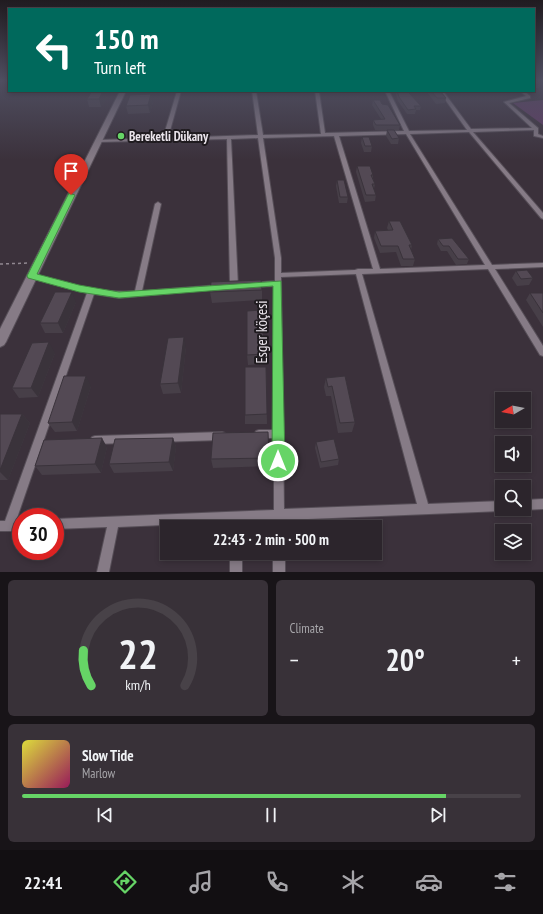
<!DOCTYPE html>
<html lang="en">
<head>
<meta charset="utf-8">
<style>
	:root { --surface:#2c252c; --page:#383138; --text:#f1f3f6; --muted:#a6a5a9; --line:#484248; --accent:#66d466 }
	body { margin:0; font-family:"PT Sans Narrow",sans-serif; background:var(--page); color:var(--text); height:100vh; display:flex; flex-direction:column; font-size:15px; white-space:nowrap }
	* { box-sizing:border-box; margin:0 }
	p { font-size:13px; color:var(--muted) }
	.icon { flex:none; width:22px; height:22px; fill:none; stroke:currentColor; stroke-width:2; stroke-linecap:round; stroke-linejoin:round }
	.map { position:relative; height:572px; overflow:hidden }
	.drawer { display:flex; flex-direction:column; gap:8px; padding:8px; background:#181418; flex:1 }
	.drawer>* { flex:none }
	.banner { position:absolute; left:8px; top:8px; width:527px; height:84px; border-radius:0px; box-shadow:0 2px 6px #0003,0 0 0 1px var(--line); background:#00695c; color:#fff; overflow:hidden }
	.needle { width:26px; rotate:261deg }
	.controls { position:absolute; left:495px; top:392px; display:grid; gap:8px }
	.controls a { display:grid; place-items:center; width:36px; height:36px; border-radius:0px; background:var(--surface); box-shadow:0 2px 6px #0003,0 0 0 1px var(--line); font-size:20px }
	.speed { position:absolute; left:12px; top:508px; display:flex; gap:8px; font-size:20px; font-weight:700; text-align:center }
	.speed>* { display:grid; place-content:center; width:52px; height:52px; border-radius:50%; background:var(--surface); box-shadow:0 2px 6px #0003,0 0 0 1px var(--line); line-height:1 }
	.speed .limit { border:6px solid #d22; background:#fff; color:#111 }
	.pin { position:absolute; display:grid; place-items:center; width:34px; height:34px; color:#fff; margin:-41px -17px; border-radius:50% 50% 50% 0; rotate:-45deg; box-shadow:0 0 4px #0007 }
	.pin .icon { rotate:45deg }
	.me { position:absolute; width:44px; margin:-22px; rotate:0deg; stroke-linejoin:round; filter:drop-shadow(0 0 3px #0008) }
	.turn { display:flex; align-items:center; gap:14px; height:84px; padding:0 20px; font-size:18px }
	.turn .icon { width:52px; height:52px; stroke-width:2.5 }
	.turn b { display:block; font-size:28px; line-height:34px }
	.big { font-size:30px; font-weight:700; line-height:1.1 }
	.drawer .widget { flex:1; display:flex; flex-direction:column; justify-content:center; gap:6px; min-width:0; padding:0 14px; border-radius:6px; background:var(--page) }
	.drawer .dial { align-items:center; gap:0 }
	.dial svg { height:104px; overflow:visible; fill:none; stroke:var(--line); stroke-width:7; stroke-linecap:round; text-anchor:middle }
	.dial text { fill:var(--text); stroke:none }
	.song { display:flex; align-items:center; gap:12px }
	.cover { width:48px; height:48px; border-radius:6px; background:linear-gradient(135deg,hsl(60 70% 55%),hsl(330 70% 35%)) }
	.played { height:4px; border-radius:2px; background:linear-gradient(90deg,var(--accent) 85%,var(--line) 85%) }
	.keys { display:flex; justify-content:space-around; direction:ltr }
	.heat { display:flex; justify-content:space-between; align-items:center; font-size:22px; direction:ltr }
	.drawer .tiles { flex:1; display:grid; gap:8px; grid-template-columns:1fr 1fr }
	.widget:last-child { grid-column:span 2 }
	.trip { position:absolute; left:160px; top:520px; width:222px; height:40px; border-radius:0px; background:var(--surface); box-shadow:0 2px 6px #0003,0 0 0 1px var(--line); font-weight:700; line-height:40px; text-align:center }
	.dock { display:flex; height:64px; justify-content:space-around; align-items:center; background:#120f12; color:var(--muted) }
	.dock .icon { width:28px; height:28px }
	.dock .current { color:var(--accent) }
	.dock b { font-size:18px; color:var(--text) }
	.map>svg:first-child { display:block }
	.green { fill:#623b66 }
	.lines { fill:none; stroke-linecap:round; stroke-linejoin:round }
	.street-casing { stroke:#564e57; stroke-width:2 }
	.secondary-casing { stroke:#564e57; stroke-width:2 }
	.path { stroke:#918891; stroke-width:1.5; stroke-dasharray:3 3; stroke-linecap:butt }
	.street { fill:#867b86; fill-rule:evenodd }
	.secondary { fill:#867b86; fill-rule:evenodd }
	.rail-casing { stroke:#8d858e; stroke-width:2.5 }
	.rail { stroke:#1f1b1f; stroke-width:1.5; stroke-dasharray:4.5; stroke-linecap:butt }
	.wall { fill:#473f48 }
	.shaded-wall { fill:#3a333b }
	.building { fill:#534954; stroke:#3a333b }
	.route { fill:#66d466; stroke:#428a42 }
	.poi-dot { fill:#66d466; stroke:#1f1b1f; stroke-width:1.5 }
	.labels { text-anchor:middle; stroke-width:4; stroke-linejoin:round; paint-order:stroke }
	.far-poi-label { font-size:13px; font-weight:bold; fill:#ebe5ec; stroke:#1f1b1f; text-anchor:start }
	.street-label { font-size:15px; fill:#ebe5ec; stroke:#1f1b1f }
</style>
</head>
<body>
<div class="map">
<svg width="543" height="572" viewBox="0 0 543 572">
	<rect width="100%" height="100%" fill="#3b313b"/>
	<path class="green" d="M543,100V125L513,103Z"/>
	<g class="lines">
		<g class="street-casing">
			<path id="street" d="M177,91H181L168,138L258,135L252,91H256L263,135L321,134L315,91H319L325,133L404,131L385,91H389L409,131L467,130L439,91H443L471,129L532,128L504,102L526,96L520,91H524L530,96V98L509,103L538,128V134L543,136V138L534,136V130L473,132L543,213V219L541,218L469,132L410,134L492,265L543,263V267L495,269L543,346V356L540,355L488,269L362,274L428,504L502,501V509L506,510L502,511L284,520V527H274V521L242,522V527H232V522L118,527L109,572H97L107,527L55,529V519L274,510V438H259L256,437L254,434L256,431L259,430H274L275,286L252,287L249,285L252,283L275,281V258L258,138L231,139L238,286L234,288L230,286L227,139L97,142L95,141L97,140L163,138ZM406,134L485,265L380,269L339,136ZM334,136L373,269H358L355,270L281,273V258L263,138ZM356,274L417,504L284,509L281,277Z
				M158,202L161,204L142,291L219,285L223,287L219,289L119,298L94,294L16,521H21V531H0V521H5L87,293L30,278L29,276L32,274C66,283 100,294 135,291L155,204Z
				M222,432L225,433L227,436L225,439L222,440L95,444L92,443L90,440L92,437L95,436Z
				M543,499V509L524,510L521,509H524V500Z
				M230,553H242V572H230Z
				M273,553H285V572H273Z"/>
		</g>
		<g class="secondary-casing">
			<path id="secondary" d="M120,91H126L6,342L4,345L0,347V329Z"/>
		</g>
		<path class="path" d="M0,264L30,263"/>
		<use href="#street" class="street"/>
		<use href="#secondary" class="secondary"/>
		<g class="rail-casing">
			<path id="rail" d="M0,81L2,80"/>
		</g>
		<use href="#rail" class="rail"/>
	</g>
	<path class="wall" d="M534,80L541,84L539,88H534Z
		M395,91H408L409,93L421,106L420,110H416L415,114H407L398,101Z
		M426,91H440L446,98L445,103L436,104Z
		M107,97L101,107H89L87,99Z
		M373,100L382,104L400,125L399,130H375L373,125V120L381,119L372,105Z
		M153,102L150,113L128,114L126,106Z
		M387,130L399,138L398,144H391L386,136Z
		M362,137L372,146L371,152H364L361,143Z
		M357,166L373,175V178L375,184L374,189L376,195L375,201L365,202L356,172Z
		M337,180L348,197L347,203H339L336,186Z
		M389,221L412,245L411,250L415,259L413,266H401L396,252L380,253L374,238L375,231L388,230L387,228Z
		M438,239L469,259L467,264L456,265L447,251H441L437,244Z
		M516,271L533,278L529,285L517,286L512,278Z
		M262,290V300L212,303L210,292Z
		M530,293H543V327L526,300Z
		M76,302L63,333H45L40,323Z
		M186,347L181,393L163,394L160,384Z
		M55,353L38,397L19,398L12,388Z
		M264,354V364L248,365L247,355Z
		M266,367L267,424H245V415Z
		M345,376L355,422L352,432L338,433L331,396H326L324,387L326,378Z
		M91,386L77,431L55,432L48,423Z
		M0,414H22L30,423L8,480H0Z
		M268,432L269,466L213,468L211,459Z
		M173,438L176,447L173,471L114,473L109,464Z
		M316,442L339,459L338,465L320,468L315,448Z
		M107,447L101,473L42,475L35,466Z
		M322,553H345L322,554Z"/>
	<path class="shaded-wall" d="M103,91H105L107,97L101,107L99,99Z
		M151,94L153,102L150,113L148,105Z
		M72,292L76,302L63,333L58,323Z
		M184,337L186,347L181,393L178,383Z
		M49,342L55,353L38,397L31,388Z
		M86,376L91,386L77,431L72,422Z
		M22,414L30,423L8,480L0,472V470Z
		M102,438L107,447L101,473L95,464Z
		M173,438L176,447L173,471L169,462Z"/>
	<path class="building" d="M534,80H536L541,84H534Z
		M92,91H103L99,99H87Z
		M397,91H408L409,93L421,106H414L416,109L408,110L399,97Z
		M431,91H440L446,98H437Z
		M151,94L148,105L126,106L130,95Z
		M373,100H380L382,104L388,105L400,125H376L373,120L385,119Z
		M387,130H394L399,138L392,139Z
		M362,137H369L372,146H365Z
		M357,166H370L373,175H371L375,184H372L376,195H366Z
		M337,180H344L348,197H340Z
		M389,221H400L412,245H409L415,259H403L398,246H381L375,231L393,230Z
		M452,238L469,259H458L449,246H443L438,239Z
		M527,270L533,278L521,279L516,271Z
		M261,280L262,290L210,292L211,282Z
		M55,292H72L58,323H40Z
		M530,293H543V313Z
		M262,310L264,354L247,355V311Z
		M184,337L178,383L160,384L168,338Z
		M49,342L31,388H12L32,343Z
		M245,367H266L267,414L245,415Z
		M64,376H86L72,422L48,423Z
		M345,376L355,422L340,423L332,386L328,387L326,378Z
		M0,414H22L0,470Z
		M268,432L269,458L211,459L213,433Z
		M102,438L95,464L35,466L44,440Z
		M173,438L169,462L109,464L115,439Z
		M334,439L339,459L321,462L316,442Z
		M372,526V527H358Z"/>
	<linearGradient id="sky" x2="0" y2="1"><stop stop-color="#201b20"/><stop offset="0.5" stop-color="#4f4e60"/><stop offset="1" stop-color="#4f4e60" stop-opacity="0"/></linearGradient>
	<rect width="543" height="160" fill="url(#sky)"/>
	<path class="route" d="M69,193L75,195L37,274L79,285L119,292L281,281L285,461L283,465L278,467L274,465L272,461L273,286L119,298L79,292L28,278L27,276Z"/>
	<circle class="poi-dot" cx="121" cy="136" r="4"/>
	<g class="labels">
		<g class="far-poi-label">
			<text x="129" y="141">Bereketli Dükany</text>
		</g>
		<g class="street-label">
			<text transform="translate(262 332) rotate(-90)" y="5">Esger köçesi</text>
		</g>
	</g>
</svg>
<div class="controls">
<a><svg class="needle" viewBox="-14 -14 28 28"><path d="M0-13l5 13h-10z" fill="#e53935"/><path d="M0 13l5-13h-10z" fill="#a6a5a9"/></svg></a>
<a><svg class="icon" aria-label="sound" viewBox="0 0 24 24"><path d="M4 9h4l5-4v14l-5-4H4zM17 9q2 3 0 6"/></svg></a>
<a><svg class="icon" aria-label="search" viewBox="0 0 24 24"><circle cx="10" cy="10" r="6"/><path d="M15 15l6 6"/></svg></a>
<a><svg class="icon" aria-label="layers" viewBox="0 0 24 24"><path d="M12 4l9 5-9 5-9-5zM3 14l9 5 9-5"/></svg></a>
</div>
<div class="speed"><div class="limit">30</div></div>
<div class="pin" style="left:71px;top:195px;background:#d93025"><svg class="icon" aria-label="arrive" viewBox="0 0 24 24"><path d="M6 21V4h12l-3 4 3 4H6"/></svg></div>
<svg class="me" style="left:278px;top:461px" viewBox="-20 -20 40 40"><circle r="17" fill="#66d466" stroke="#fff" stroke-width="3"/><path d="M0-11L8 9 0 5-8 9z" fill="#fff"/></svg>
<div class="trip">22:43 · 2 min · 500 m</div>
<div class="banner">
<div class="turn"><svg class="icon" aria-label="left" viewBox="0 0 24 24"><path d="M17 20v-9H6M10 6l-5 5 5 5"/></svg><div><b>150 m</b>Turn left</div></div>
</div>
</div>
<section class="drawer">
<div class="tiles">
<div class="widget dial"><svg viewBox="0 0 100 80">
<path d="M14 69A42 42 0 1 1 86 69"/>
<path d="M14 69A42 42 0 0 1 8 42" stroke="#66d466"/>
<text x="50" y="56" font-size="32" font-weight="700">22</text>
<text x="50" y="72" font-size="11">km/h</text>
</svg></div>
<div class="widget"><p>Climate</p>
<div class="heat"><a>−</a><b class="big">20°</b><a>+</a></div>
</div>
<div class="widget">
<div class="song"><i class="cover"></i><div><b>Slow Tide</b><p>Marlow</p></div></div>
<div class="played"></div>
<div class="keys"><svg class="icon" aria-label="previous" viewBox="0 0 24 24"><path d="M18 5L8 12l10 7zM5 5v14"/></svg><svg class="icon" aria-label="pause" viewBox="0 0 24 24"><path d="M8 5v14M16 5v14"/></svg><svg class="icon" aria-label="next" viewBox="0 0 24 24"><path d="M6 5l10 7-10 7zM19 5v14"/></svg></div>
</div>
</div>
</section>
<nav class="dock">
<b>22:41</b>
<svg class="icon current" aria-label="directions" viewBox="0 0 24 24"><path d="M12 3l9 9-9 9-9-9zM9 14v-3h6M13 9l2 2-2 2"/></svg>
<svg class="icon" aria-label="music" viewBox="0 0 24 24"><path d="M9 18V5l10-2v13"/><circle cx="6" cy="18" r="3"/><circle cx="16" cy="16" r="3"/></svg>
<svg class="icon" aria-label="phone" viewBox="0 0 24 24"><path d="M5 4h4l2 5-3 2q2 4 5 5l2-3 5 2v4C11 20 4 13 5 4z"/></svg>
<svg class="icon" aria-label="climate" viewBox="0 0 24 24"><path d="M12 3v18M4 7l16 10M4 17L20 7"/></svg>
<svg class="icon" aria-label="car" viewBox="0 0 24 24"><path d="M5 17H2v-5l4-1 3-4h7l3 4 3 1v5h-3M9 17h6M6 11h13"/><circle cx="7" cy="17" r="2"/><circle cx="17" cy="17" r="2"/></svg>
<svg class="icon" aria-label="filters" viewBox="0 0 24 24"><path d="M4 7h16M4 17h16"/><circle cx="9" cy="7" r="2"/><circle cx="15" cy="17" r="2"/></svg>
</nav>
</body>
</html>
